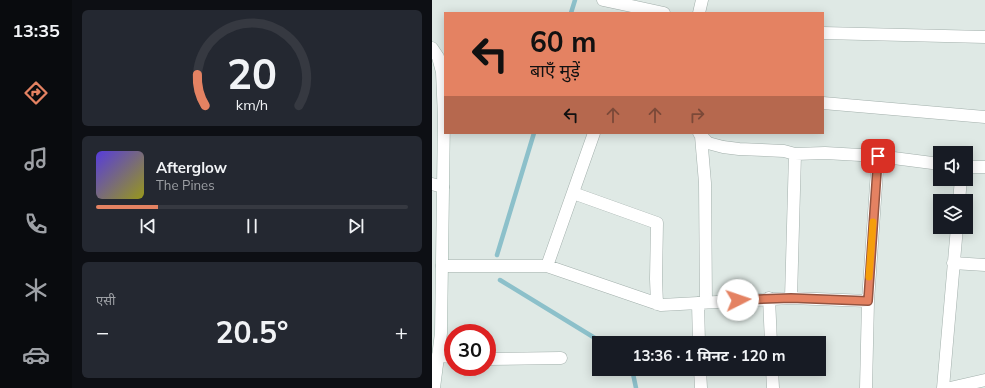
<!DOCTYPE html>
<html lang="hi">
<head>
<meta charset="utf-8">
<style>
	:root { --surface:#171b24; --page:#242831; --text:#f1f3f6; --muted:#9ea1a6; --line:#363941; --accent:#e48262 }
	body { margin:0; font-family:Mulish,"Noto Sans Devanagari",sans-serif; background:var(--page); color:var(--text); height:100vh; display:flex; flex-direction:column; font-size:15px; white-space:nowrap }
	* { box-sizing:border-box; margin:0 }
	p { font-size:13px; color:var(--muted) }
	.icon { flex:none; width:22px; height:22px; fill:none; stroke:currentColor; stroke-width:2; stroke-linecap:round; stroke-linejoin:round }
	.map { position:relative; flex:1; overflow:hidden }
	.panel { display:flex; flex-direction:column; gap:10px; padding:10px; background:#0d0f14; width:360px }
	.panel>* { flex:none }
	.guide { position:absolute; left:12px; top:12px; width:380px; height:122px; border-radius:0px; box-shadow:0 2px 10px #0003; background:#e48262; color:#111; overflow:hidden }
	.tools { position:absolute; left:501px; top:146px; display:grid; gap:8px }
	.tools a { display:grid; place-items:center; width:40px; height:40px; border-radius:0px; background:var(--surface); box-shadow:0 2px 10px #0003; font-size:20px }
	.speed { position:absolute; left:12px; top:324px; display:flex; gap:8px; font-size:20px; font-weight:700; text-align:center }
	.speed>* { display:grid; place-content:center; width:52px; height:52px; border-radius:50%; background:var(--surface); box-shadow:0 2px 10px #0003; line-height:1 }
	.speed .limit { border:6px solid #d22; background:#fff; color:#111 }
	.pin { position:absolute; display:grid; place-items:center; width:34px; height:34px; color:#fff; margin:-17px; border-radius:8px; box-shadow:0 2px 6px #0006 }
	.me { position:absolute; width:44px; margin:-22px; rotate:86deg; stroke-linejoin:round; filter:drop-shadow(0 0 3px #0008) }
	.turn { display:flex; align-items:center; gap:14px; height:84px; padding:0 20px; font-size:18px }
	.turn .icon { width:52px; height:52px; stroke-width:2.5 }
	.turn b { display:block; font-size:28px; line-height:34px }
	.lanes { display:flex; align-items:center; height:38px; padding:0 20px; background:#0003; justify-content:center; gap:20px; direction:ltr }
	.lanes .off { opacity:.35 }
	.big { font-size:30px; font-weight:700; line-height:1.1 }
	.panel .widget { flex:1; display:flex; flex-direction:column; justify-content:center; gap:6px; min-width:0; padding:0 14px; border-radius:6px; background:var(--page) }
	.panel .dial { align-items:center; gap:0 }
	.dial svg { height:104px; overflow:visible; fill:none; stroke:var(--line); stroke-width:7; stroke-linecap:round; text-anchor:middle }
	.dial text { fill:var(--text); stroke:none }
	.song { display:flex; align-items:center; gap:12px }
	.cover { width:48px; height:48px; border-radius:6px; background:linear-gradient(135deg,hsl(250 70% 55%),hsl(60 70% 35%)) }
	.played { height:4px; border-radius:2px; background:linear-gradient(90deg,var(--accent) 20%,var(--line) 20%) }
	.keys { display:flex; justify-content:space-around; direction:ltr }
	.heat { display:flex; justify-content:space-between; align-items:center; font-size:22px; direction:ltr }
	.trip { position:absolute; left:160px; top:336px; width:234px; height:40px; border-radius:0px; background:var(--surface); box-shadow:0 2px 10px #0003; font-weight:700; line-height:40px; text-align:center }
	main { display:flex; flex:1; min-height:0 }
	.menu { display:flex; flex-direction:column; width:72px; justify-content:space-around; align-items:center; background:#090b0e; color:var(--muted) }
	.menu .icon { width:28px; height:28px }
	.menu .selected { color:var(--accent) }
	.menu b { font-size:18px; color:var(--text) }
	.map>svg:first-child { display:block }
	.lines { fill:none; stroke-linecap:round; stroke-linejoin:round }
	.stream { stroke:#8cc0ca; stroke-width:4.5 }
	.street-casing { stroke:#a3b0ac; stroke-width:13 }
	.secondary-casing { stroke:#a0b4ac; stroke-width:13 }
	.street { stroke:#fff; stroke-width:12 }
	.secondary { stroke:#fff; stroke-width:12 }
	.route-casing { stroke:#945440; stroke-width:10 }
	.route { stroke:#e48262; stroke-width:7 }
	.slow { stroke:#f59e0b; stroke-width:7 }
</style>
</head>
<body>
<main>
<nav class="menu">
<b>13:35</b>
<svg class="icon selected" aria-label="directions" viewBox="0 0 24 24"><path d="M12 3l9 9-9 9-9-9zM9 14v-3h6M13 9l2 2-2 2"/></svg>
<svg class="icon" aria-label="music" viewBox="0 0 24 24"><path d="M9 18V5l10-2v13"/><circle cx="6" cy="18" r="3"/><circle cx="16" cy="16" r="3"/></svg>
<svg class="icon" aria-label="phone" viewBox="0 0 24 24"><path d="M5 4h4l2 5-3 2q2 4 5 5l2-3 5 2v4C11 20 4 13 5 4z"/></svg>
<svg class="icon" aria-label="climate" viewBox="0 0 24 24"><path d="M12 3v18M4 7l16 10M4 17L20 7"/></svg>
<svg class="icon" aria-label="car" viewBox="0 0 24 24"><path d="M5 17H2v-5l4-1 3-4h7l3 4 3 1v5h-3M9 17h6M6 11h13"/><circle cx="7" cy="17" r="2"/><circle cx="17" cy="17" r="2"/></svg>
</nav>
<section class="panel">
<div class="widget dial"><svg viewBox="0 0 100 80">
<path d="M14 69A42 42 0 1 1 86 69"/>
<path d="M14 69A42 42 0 0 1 8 45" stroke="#e48262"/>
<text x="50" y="56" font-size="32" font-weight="700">20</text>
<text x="50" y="72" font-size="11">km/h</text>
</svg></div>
<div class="widget">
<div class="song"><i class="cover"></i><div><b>Afterglow</b><p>The Pines</p></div></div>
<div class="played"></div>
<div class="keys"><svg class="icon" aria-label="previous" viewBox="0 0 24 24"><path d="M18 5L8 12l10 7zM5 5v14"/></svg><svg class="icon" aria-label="pause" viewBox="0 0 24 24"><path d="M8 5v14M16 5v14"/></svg><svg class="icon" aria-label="next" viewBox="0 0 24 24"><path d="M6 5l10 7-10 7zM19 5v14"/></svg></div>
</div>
<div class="widget"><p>एसी</p>
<div class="heat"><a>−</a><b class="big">20.5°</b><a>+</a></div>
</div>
</section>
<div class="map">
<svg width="553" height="388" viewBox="0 0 553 388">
	<rect width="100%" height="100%" fill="#dfe9e5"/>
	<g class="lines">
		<path class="stream" d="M139,13L143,0
			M65,255L102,133
			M68,280L171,343
			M200,369L204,388"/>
		<g class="street-casing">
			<path id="street" d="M171,0L232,13
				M267,13L270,0
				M391,33L553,37
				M391,103L553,117
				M267,133L276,143L291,147L307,149L352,151L363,154L393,153L446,156L508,164
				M269,136L273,183L274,302
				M534,167H553
				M0,184L11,187
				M141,193L225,223L224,279L225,304
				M527,201L529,179
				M521,263L553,265
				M10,266H115L229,305L359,298L436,301
				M115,266L162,133
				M337,298L339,343
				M359,298L363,154
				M266,303L267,343
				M6,356L21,357
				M55,359L129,358
				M268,369L269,388
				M340,369L341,388
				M434,388L436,301L446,156
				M511,388L525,227
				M518,388L553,380"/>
		</g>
		<g class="secondary-casing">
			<path id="secondary" d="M0,48L6,57L10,72L12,117L9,333L2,388"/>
		</g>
		<use href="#street" class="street"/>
		<use href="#secondary" class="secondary"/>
	</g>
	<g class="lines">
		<g class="route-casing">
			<path id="route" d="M306,300L359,298L436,301L446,156"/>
		</g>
		<use href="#route" class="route"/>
		<path class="slow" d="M437,277L441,222"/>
	</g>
</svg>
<div class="tools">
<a><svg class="icon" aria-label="sound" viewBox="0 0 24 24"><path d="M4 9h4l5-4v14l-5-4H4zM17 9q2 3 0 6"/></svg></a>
<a><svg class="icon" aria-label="layers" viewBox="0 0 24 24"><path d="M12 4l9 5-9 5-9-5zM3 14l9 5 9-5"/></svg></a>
</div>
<div class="speed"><div class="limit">30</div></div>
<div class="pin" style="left:446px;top:156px;background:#d93025"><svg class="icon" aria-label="arrive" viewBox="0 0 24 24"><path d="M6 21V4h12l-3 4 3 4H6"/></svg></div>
<svg class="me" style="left:306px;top:300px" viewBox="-20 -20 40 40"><circle r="19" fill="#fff"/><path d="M0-13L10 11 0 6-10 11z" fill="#e48262"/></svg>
<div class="trip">13:36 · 1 मिनट · 120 m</div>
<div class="guide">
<div class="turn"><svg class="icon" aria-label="left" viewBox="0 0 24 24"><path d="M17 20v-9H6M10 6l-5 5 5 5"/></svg><div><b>60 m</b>बाएँ मुड़ें</div></div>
<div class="lanes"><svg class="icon" aria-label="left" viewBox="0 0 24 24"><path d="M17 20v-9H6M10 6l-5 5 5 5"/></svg><svg class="icon off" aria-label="ahead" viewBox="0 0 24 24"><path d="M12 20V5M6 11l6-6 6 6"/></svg><svg class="icon off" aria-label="ahead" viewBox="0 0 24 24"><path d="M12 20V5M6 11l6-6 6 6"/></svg><svg class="icon off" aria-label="right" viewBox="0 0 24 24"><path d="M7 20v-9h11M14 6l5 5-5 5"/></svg></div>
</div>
</div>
</main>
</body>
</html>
